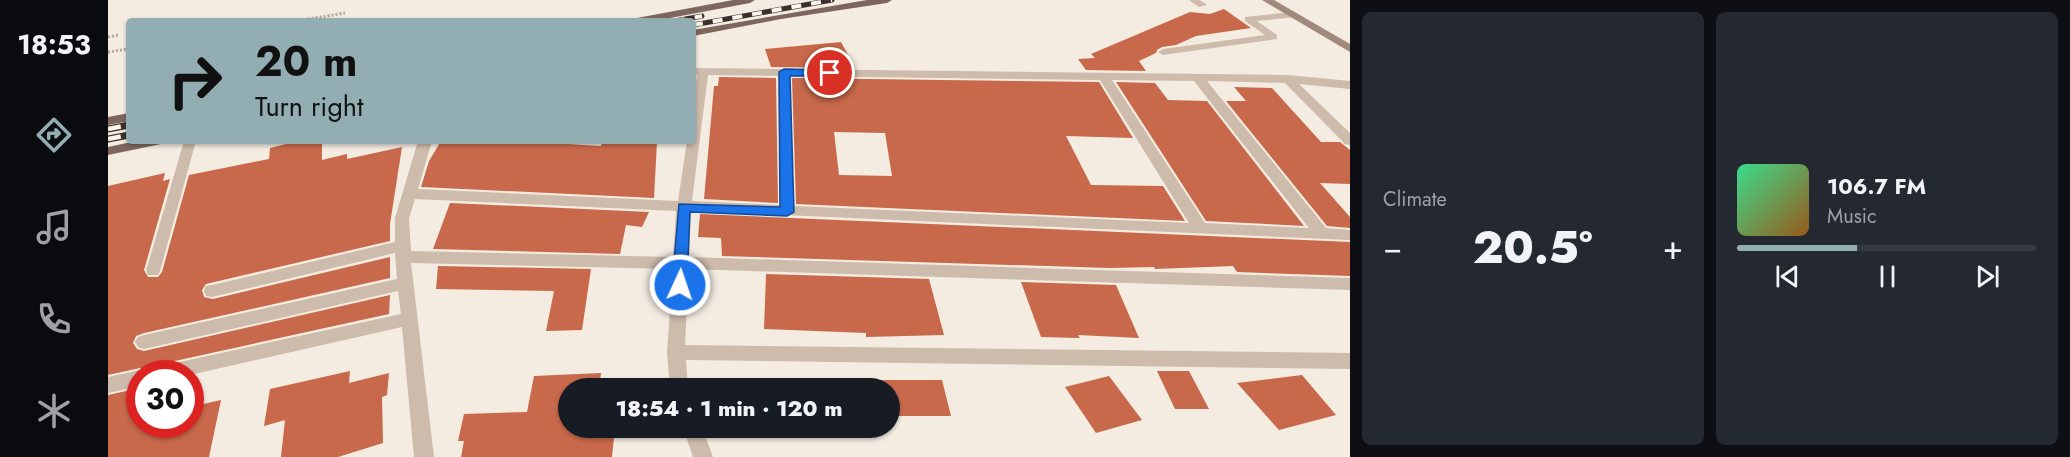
<!DOCTYPE html>
<html lang="en">
<head>
<meta charset="utf-8">
<style>
	:root { --surface:#171b24; --page:#242831; --text:#f1f3f6; --muted:#9ea1a6; --line:#363941; --accent:#92aeb2 }
	body { margin:0; font-family:Jost,sans-serif; background:var(--page); color:var(--text); height:100vh; display:flex; flex-direction:column; font-size:22px; white-space:nowrap }
	* { box-sizing:border-box; margin:0 }
	p { font-size:20px; color:var(--muted) }
	.icon { flex:none; width:33px; height:33px; fill:none; stroke:currentColor; stroke-width:2; stroke-linecap:round; stroke-linejoin:round }
	.map { position:relative; flex:1; overflow:hidden }
	.drawer { display:flex; flex-direction:column; gap:12px; padding:12px; background:#0d0f14; width:720px }
	.drawer>* { flex:none }
	.hud { position:absolute; left:18px; top:18px; width:570px; height:126px; border-radius:6px; box-shadow:0 2px 4px #0004; background:#92aeb2; color:#111; overflow:hidden }
	.speed { position:absolute; left:18px; top:360px; display:flex; gap:12px; font-size:30px; font-weight:700; text-align:center }
	.speed>* { display:grid; place-content:center; width:78px; height:78px; border-radius:50%; background:var(--surface); box-shadow:0 2px 4px #0004; line-height:1 }
	.speed .limit { border:9px solid #d22; background:#fff; color:#111 }
	.pin { position:absolute; display:grid; place-items:center; width:51px; height:51px; color:#fff; margin:-26px; border:3px solid #fff; border-radius:50%; box-shadow:0 2px 6px #0007 }
	.me { position:absolute; width:66px; margin:-33px; rotate:3deg; stroke-linejoin:round; filter:drop-shadow(0 0 4px #0008) }
	.turn { display:flex; align-items:center; gap:21px; height:126px; padding:0 30px; font-size:27px }
	.turn .icon { width:78px; height:78px; stroke-width:2.5 }
	.turn b { display:block; font-size:42px; line-height:51px }
	.big { font-size:45px; font-weight:800; line-height:1.1 }
	.drawer .tile { flex:1; display:flex; flex-direction:column; justify-content:center; gap:9px; min-width:0; padding:0 21px; border-radius:9px; background:var(--page) }
	.song { display:flex; align-items:center; gap:18px }
	.cover { width:72px; height:72px; border-radius:9px; background:linear-gradient(135deg,hsl(150 70% 55%),hsl(30 70% 35%)) }
	.played { height:6px; border-radius:3px; background:linear-gradient(90deg,var(--accent) 40%,var(--line) 40%) }
	.keys { display:flex; justify-content:space-around; direction:ltr }
	.heat { display:flex; justify-content:space-between; align-items:center; font-size:33px; direction:ltr }
	.drawer .tiles { flex:1; display:grid; gap:12px; grid-template-columns:repeat(2,1fr) }
	.trip { position:absolute; left:450px; top:378px; width:342px; height:60px; border-radius:30px; background:var(--surface); box-shadow:0 2px 4px #0004; font-weight:800; line-height:60px; text-align:center }
	main { display:flex; flex:1; min-height:0 }
	.tabs { display:flex; flex-direction:column; width:108px; justify-content:space-around; align-items:center; background:#090b0e; color:var(--muted) }
	.tabs .icon { width:42px; height:42px }
	.tabs .on { color:var(--accent) }
	.tabs b { font-size:27px; color:var(--text) }
	.map>svg:first-child { display:block }
	.building { fill:#c8694b; fill-rule:evenodd }
	.lines { fill:none; stroke-linecap:round; stroke-linejoin:round }
	.path { stroke:#b9a596; stroke-width:3; stroke-dasharray:2 2; stroke-linecap:butt }
	.lane { fill:#cdbbac; fill-rule:evenodd }
	.street { fill:#cdbbac; fill-rule:evenodd }
	.secondary { fill:#a18a7d; fill-rule:evenodd }
	.primary { fill:#7d675c; fill-rule:evenodd }
	.rail-far1-casing { stroke:#3b302b; stroke-width:5 }
	.rail-casing { stroke:#3b302b; stroke-width:7 }
	.rail-far1 { stroke:#fbf5ee; stroke-width:4; stroke-dasharray:10; stroke-linecap:butt }
	.rail { stroke:#fbf5ee; stroke-width:4.5; stroke-dasharray:13; stroke-linecap:butt }
	.route { fill:#1a73e8; stroke:#114b97; stroke-width:1.5 }
</style>
</head>
<body>
<main>
<nav class="tabs">
<b>18:53</b>
<svg class="icon on" aria-label="directions" viewBox="0 0 24 24"><path d="M12 3l9 9-9 9-9-9zM9 14v-3h6M13 9l2 2-2 2"/></svg>
<svg class="icon" aria-label="music" viewBox="0 0 24 24"><path d="M9 18V5l10-2v13"/><circle cx="6" cy="18" r="3"/><circle cx="16" cy="16" r="3"/></svg>
<svg class="icon" aria-label="phone" viewBox="0 0 24 24"><path d="M5 4h4l2 5-3 2q2 4 5 5l2-3 5 2v4C11 20 4 13 5 4z"/></svg>
<svg class="icon" aria-label="climate" viewBox="0 0 24 24"><path d="M12 3v18M4 7l16 10M4 17L20 7"/></svg>
</nav>
<div class="map">
<svg width="1242" height="457" viewBox="0 0 1242 457">
	<rect width="100%" height="100%" fill="#f4ebe1"/>
	<path class="building" d="M1116,9L1143,28L1088,36L1068,45L1054,47L1049,50L1048,53L1031,61L1038,71L978,70L970,59L987,58L983,54L1082,12L1102,14Z
		M733,42L747,68L663,67L657,49Z
		M611,77L668,78L670,203L596,199L606,86H610Z
		M684,78L991,82L1025,138L958,136L983,185L1055,186L1077,221L688,204ZM726,132L777,133L784,176L731,175Z
		M1008,82L1047,83L1060,100L1099,101L1196,226L1098,221Z
		M1126,87L1164,88L1213,142H1232L1242,150V184L1212,183L1242,217V228L1219,226L1118,101H1138Z
		M190,141H214V160L239,154V159L294,147L282,224V241L98,284L94,290L96,297L105,299L282,257V278L36,333L28,336L25,343L29,349L36,351L282,295L281,314L53,364L45,367L42,374L32,368L0,375V186L57,173L55,181L62,179L36,270L40,277H50L54,272L81,175L161,159L162,148Z
		M333,141H445L444,143L493,146L494,142H549L546,198L313,187L321,161Z
		M342,203L541,212L534,227L518,225L512,254L325,249Z
		M592,214L1242,242V276L1129,272L1125,266L1047,269L1046,267L1001,268L614,256L613,238L590,237Z
		M330,266L483,269L474,330L438,331L446,291L328,289Z
		M658,274L821,279L836,335L758,337V333L656,329Z
		M913,282L1008,285L1031,338L970,335L972,338L933,337Z
		M242,371L241,383L281,373L279,395L274,397L275,443L230,457H173L177,420L156,426L162,389Z
		M1049,371H1081L1101,409H1067Z
		M493,373L491,388H460V428H507L504,457H353L356,441H350L356,414L419,412L426,376Z
		M1194,375L1228,415L1171,430L1129,383Z
		M1001,376L1034,420L988,433L957,387Z
		M774,380H834L843,416H782V388H775Z
		M630,381L673,382L674,387L705,388H630Z
		M32,388V424H82V407L113,400L101,457H0V395Z"/>
	<g class="lines">
		<path class="path" d="M188,21L237,13
			M0,37L11,35
			M0,52L21,49"/>
		<path class="lane" d="M1081,0H1092L1099,5L1091,7Z
			M1184,12L1189,15L1187,17L1149,21L1169,35V39L1055,55L1050,52L1055,49L1157,35L1137,21V17Z
			M76,141H88L52,271L50,275H40L38,271Z"/>
		<path class="street" d="M585,68L1180,75L1242,81V89L1191,84L1242,133V145L1237,144L1177,83L1099,81L1218,228L1242,230V240L583,211L581,257L1242,278V290L581,269L577,345L1242,353V369L578,360L580,388H562L559,352L565,269L303,263L326,457H306L294,327L82,375L44,374L47,368L53,366L293,314L290,291L36,349L30,347L27,342L30,337L36,335L289,279L287,253L104,297L98,296L96,291L98,286L104,285L287,242V218L310,141H324L310,189L570,201L579,141H585V99L589,75L585,74ZM600,75L670,76L672,205L584,201ZM682,76L992,80L1081,223L686,206ZM1004,80L1086,81L1201,228L1097,223ZM307,199L568,211L565,257L303,251L301,218Z
			M32,370L39,374H32V386L0,393V377Z
			M575,428H594L605,457H585Z"/>
		<path class="secondary" d="M1154,0H1166L1242,44V52Z"/>
		<path class="primary" d="M625,0H647L642,3L546,21H524L529,18Z
			M759,0H784L779,3L673,19L585,36V30Z
			M21,113V121L0,125V117Z
			M28,141H55L53,144L0,155V147Z"/>
		<g class="rail-far1-casing">
			<path id="rail-far1" d="M567,21L594,16
				M585,25L724,0"/>
		</g>
		<g class="rail-casing">
			<path id="rail" d="M0,129L21,125
				M0,139L21,135"/>
		</g>
		<use href="#rail-far1" class="rail-far1"/>
		<use href="#rail" class="rail"/>
	</g>
	<path class="route" d="M676,69L722,70L727,73L722,76H682L686,212L679,216L582,212L579,285L577,289H566L564,285L571,204L672,207L671,72Z"/>
</svg>
<div class="speed"><div class="limit">30</div></div>
<div class="pin" style="left:722px;top:73px;background:#d93025"><svg class="icon" aria-label="arrive" viewBox="0 0 24 24"><path d="M6 21V4h12l-3 4 3 4H6"/></svg></div>
<svg class="me" style="left:572px;top:285px" viewBox="-20 -20 40 40"><circle r="17" fill="#1a73e8" stroke="#fff" stroke-width="3"/><path d="M0-11L8 9 0 5-8 9z" fill="#fff"/></svg>
<div class="trip">18:54 · 1 min · 120 m</div>
<div class="hud">
<div class="turn"><svg class="icon" aria-label="right" viewBox="0 0 24 24"><path d="M7 20v-9h11M14 6l5 5-5 5"/></svg><div><b>20 m</b>Turn right</div></div>
</div>
</div>
<section class="drawer">
<div class="tiles">
<div class="tile"><p>Climate</p>
<div class="heat"><a>−</a><b class="big">20.5°</b><a>+</a></div>
</div>
<div class="tile">
<div class="song"><i class="cover"></i><div><b>106.7 FM</b><p>Music</p></div></div>
<div class="played"></div>
<div class="keys"><svg class="icon" aria-label="previous" viewBox="0 0 24 24"><path d="M18 5L8 12l10 7zM5 5v14"/></svg><svg class="icon" aria-label="pause" viewBox="0 0 24 24"><path d="M8 5v14M16 5v14"/></svg><svg class="icon" aria-label="next" viewBox="0 0 24 24"><path d="M6 5l10 7-10 7zM19 5v14"/></svg></div>
</div>
</div>
</section>
</main>
</body>
</html>
